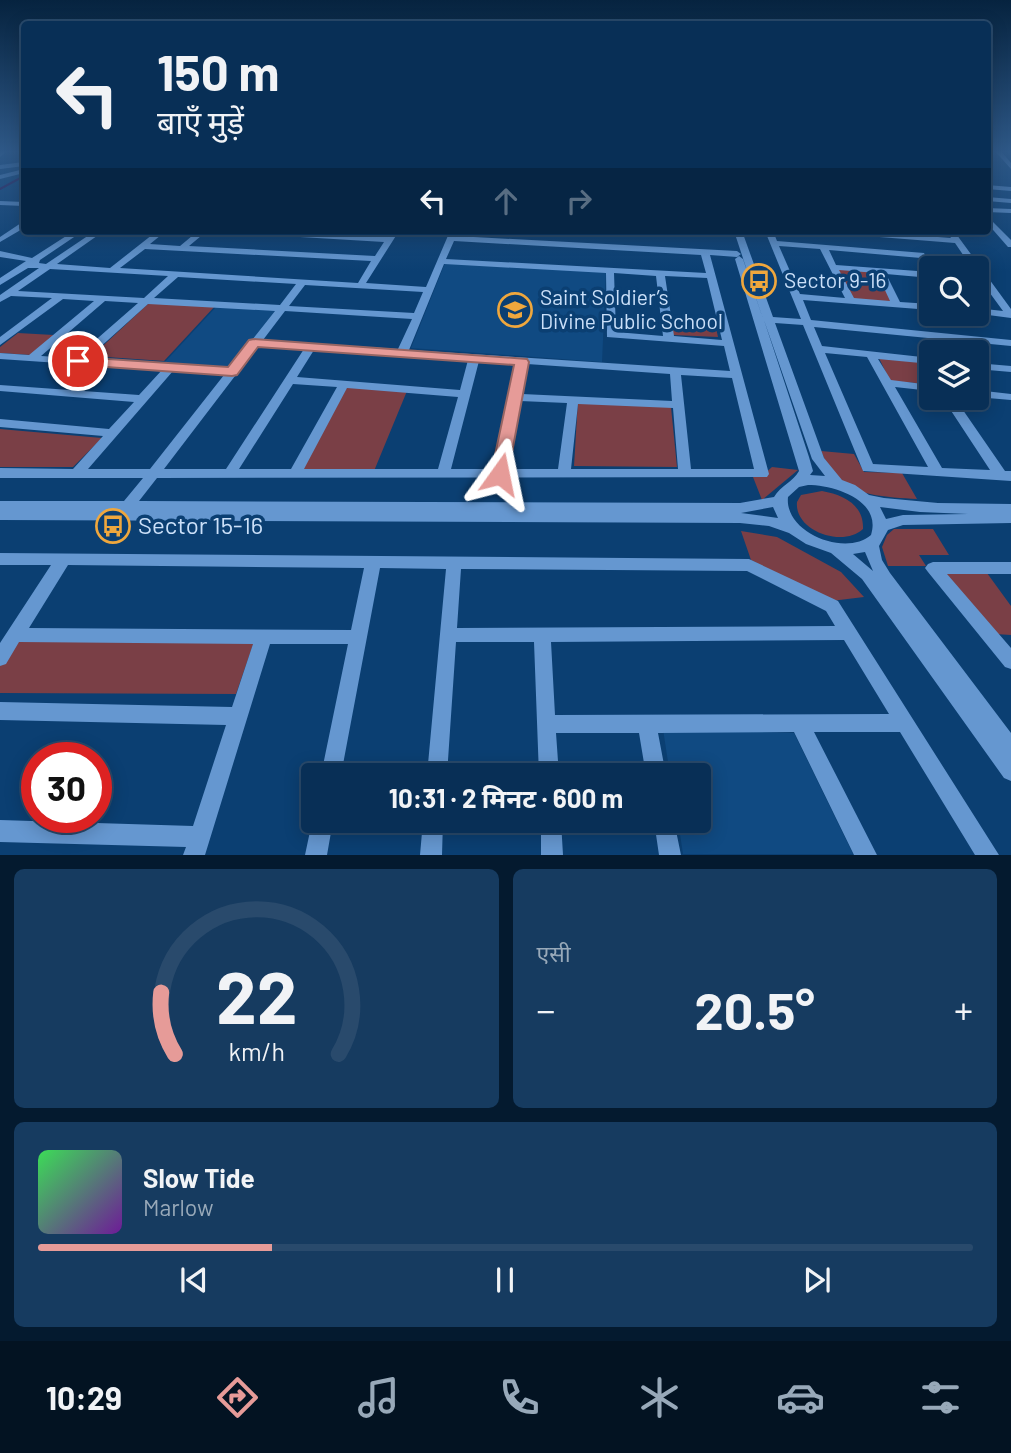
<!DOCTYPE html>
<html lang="hi">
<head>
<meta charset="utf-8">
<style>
	:root { --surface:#082f56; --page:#163b60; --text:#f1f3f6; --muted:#98a9b9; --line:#294a6c; --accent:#e69b98 }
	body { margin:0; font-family:Barlow,"Noto Sans Devanagari",sans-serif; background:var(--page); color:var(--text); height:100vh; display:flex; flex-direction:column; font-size:26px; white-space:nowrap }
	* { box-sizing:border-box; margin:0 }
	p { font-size:23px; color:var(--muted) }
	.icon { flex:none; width:38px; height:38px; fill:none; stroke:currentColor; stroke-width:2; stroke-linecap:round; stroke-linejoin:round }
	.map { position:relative; height:855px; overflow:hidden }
	.sheet { display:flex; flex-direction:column; gap:14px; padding:14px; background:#041a2f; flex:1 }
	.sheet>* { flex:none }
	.hud { position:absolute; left:21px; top:21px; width:970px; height:214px; border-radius:7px; box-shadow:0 4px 18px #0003,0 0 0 2px var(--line); background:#082f56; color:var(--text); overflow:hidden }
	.controls { position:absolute; left:919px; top:256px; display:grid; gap:14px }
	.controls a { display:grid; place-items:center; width:70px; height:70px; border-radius:7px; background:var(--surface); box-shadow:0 4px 18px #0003,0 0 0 2px var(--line); font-size:35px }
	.speed { position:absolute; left:21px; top:742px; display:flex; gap:14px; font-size:35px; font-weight:700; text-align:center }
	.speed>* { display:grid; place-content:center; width:91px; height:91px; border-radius:50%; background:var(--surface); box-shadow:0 4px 18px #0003,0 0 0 2px var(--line); line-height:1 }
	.speed .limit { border:10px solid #d22; background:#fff; color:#111 }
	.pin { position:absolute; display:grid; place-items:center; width:60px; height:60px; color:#fff; margin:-30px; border:4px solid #fff; border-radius:50%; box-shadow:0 2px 7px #0007 }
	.me { position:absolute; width:77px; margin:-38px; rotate:12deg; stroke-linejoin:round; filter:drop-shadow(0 0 5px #0008) }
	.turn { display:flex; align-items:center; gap:24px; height:147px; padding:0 21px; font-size:32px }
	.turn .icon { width:91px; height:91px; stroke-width:2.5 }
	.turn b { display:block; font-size:49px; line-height:60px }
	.lanes { display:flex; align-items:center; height:66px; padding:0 21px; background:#0003; justify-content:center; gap:35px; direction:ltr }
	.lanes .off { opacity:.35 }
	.big { font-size:52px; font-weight:700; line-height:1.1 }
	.sheet .widget { flex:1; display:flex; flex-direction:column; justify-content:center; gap:10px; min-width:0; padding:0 24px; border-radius:10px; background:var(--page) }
	.sheet .dial { align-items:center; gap:0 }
	.dial svg { height:182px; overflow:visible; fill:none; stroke:var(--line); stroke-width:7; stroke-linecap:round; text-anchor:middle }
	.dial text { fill:var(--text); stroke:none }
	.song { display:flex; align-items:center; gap:21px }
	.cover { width:84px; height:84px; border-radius:10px; background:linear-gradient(135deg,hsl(130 70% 55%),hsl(280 70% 35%)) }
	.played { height:7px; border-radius:4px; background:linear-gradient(90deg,var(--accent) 25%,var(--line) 25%) }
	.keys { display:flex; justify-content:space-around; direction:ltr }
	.heat { display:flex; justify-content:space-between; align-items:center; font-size:38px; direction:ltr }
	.sheet .tiles { flex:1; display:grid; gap:14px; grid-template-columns:1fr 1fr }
	.widget:last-child { grid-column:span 2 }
	.trip { position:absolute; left:301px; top:763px; width:410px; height:70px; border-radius:7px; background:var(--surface); box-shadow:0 4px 18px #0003,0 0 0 2px var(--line); font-weight:700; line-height:70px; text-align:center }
	.menu { display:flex; height:112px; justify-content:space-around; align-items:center; background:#031322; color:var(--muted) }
	.menu .icon { width:49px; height:49px }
	.menu .current { color:var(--accent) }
	.menu b { font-size:32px; color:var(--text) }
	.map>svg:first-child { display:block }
	.built { fill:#104a82 }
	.green { fill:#7a3f46 }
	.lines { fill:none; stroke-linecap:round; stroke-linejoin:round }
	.stream { stroke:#320744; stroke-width:2 }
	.minor { fill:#6597d0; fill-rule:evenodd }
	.route { fill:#e69b98; stroke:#966563; stroke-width:2 }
	.labels { text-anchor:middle; stroke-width:7; stroke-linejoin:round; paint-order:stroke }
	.far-poi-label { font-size:21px; fill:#cbe0f9; stroke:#0b3f72; text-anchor:start }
	.poi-label { font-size:24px; fill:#cbe0f9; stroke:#0b3f72; text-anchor:start }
</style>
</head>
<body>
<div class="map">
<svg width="1011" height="855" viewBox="0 0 1011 855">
	<rect width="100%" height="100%" fill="#0b3f72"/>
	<path class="built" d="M445,263L606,272L602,362L411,348Z
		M216,307L276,310L229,369L164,363Z
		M663,729L794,733L853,854H683L678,821H698V775H670Z"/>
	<path class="green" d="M838,269L878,272L892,302L852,299Z
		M150,302L215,306L164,361L92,356Z
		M671,316L714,319L718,337L673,335Z
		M18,333L54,335L31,355L0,353V347Z
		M879,358L917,362L929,384L890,381Z
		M347,387L407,391L374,471L302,470Z
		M578,400L671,407L677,467L574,466Z
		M0,429L102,438L73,467H0Z
		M821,451L854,454L864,472L902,473L917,499C888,497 850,497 830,471C826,465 824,457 821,451Z
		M772,467L798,470L762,500L753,477L762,476Z
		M822,491C844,495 864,505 863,529C843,548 794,531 797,502L801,495Z
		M894,529H933L949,555H919L926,566H888L882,547L887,535Z
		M741,531L777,537L841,572L864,597L831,601L751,560Z
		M945,573H987L1011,606V635L995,634Z
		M18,638L255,639L236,694L0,693V666Z"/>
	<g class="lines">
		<path class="stream" d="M0,189L24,176"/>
		<path class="minor" d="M0,151H7L0,157Z
			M995,151H1001L1011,163V169Z
			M24,162V166L0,169V165Z
			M24,169V173L0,179V175Z
			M987,185L1011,187V191L987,189Z
			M987,197L1011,199V203L987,201Z
			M0,201L24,202V206L0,205Z
			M987,208L1011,209V213L987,212Z
			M987,216L1011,240V247H1008L987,223Z
			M21,223H24V228L0,242V237Z
			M74,231H83L40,260L39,263L46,264L95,231H104L57,264L110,268L157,231H166L150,244L180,246L198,231H207L189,246L375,256L384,242L248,234L244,232L272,231L387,237L391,231H399L366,283L426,287L450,231H458L456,236L737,251L741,254L737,257L710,255L769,474L767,477L157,478L139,501L740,503L774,497C781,485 793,482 799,471L735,259L739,256L743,259L763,319L734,231H742L773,317L801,319L765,231H773L777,241L924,253L925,255L921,258L829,250L836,265L931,272V278L886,274L900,302L931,304V310L803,300L811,320L1011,340V346L814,327L822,346L931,358V364L878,359L891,380L931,385V391L895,387L942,468L990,470L942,397H954L1005,471H1011V481L863,471L803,325L775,323L824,458L842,480L855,485L869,495L884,498L938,503L1011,504V523L903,525L888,530L879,546L882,560L890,573L1011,733V781L1004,778L862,579L831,553L806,544L789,533L769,526L740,523L0,520V501H124L143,478H0V468L73,469L103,436L0,427V419L109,429L134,402L0,391V385L139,395L162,370L0,359V353L29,355L94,301L63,299L0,345V337L52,298L11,296L0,302V295L39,268H28L0,285V278L26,261L0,257V251L32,258ZM454,241L701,255L706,273L446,259ZM779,246L820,249L845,298L800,294ZM145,249L371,261L358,283L120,268ZM444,264L606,273L607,337L724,346L730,371L409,350ZM50,269L168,276L144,298L18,291ZM839,270L877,273L890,301L854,298ZM614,273L656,276L663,336L616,332ZM665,276L707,278L722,340L674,336ZM178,277L296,284L280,305L154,298ZM305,285L423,292L414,313L289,306ZM105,301L138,303L75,358L41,356ZM148,304L275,311L229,369L87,359ZM285,311L412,319L398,349L263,340ZM764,320L812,459L825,476L810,475L813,471L809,457ZM258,346L304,349L226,469H164ZM314,350L468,360L460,390L297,377ZM825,353L867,357L928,467L873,464ZM479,361L516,364L494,469H451ZM527,364L670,374L672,401L522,394ZM173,371L224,375L150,469H88ZM681,375L732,378L754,469H691ZM293,384L337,387L291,469H239ZM347,388L458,397L438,469H304ZM520,401L567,403L558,469H508ZM578,404L673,408L678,469H571ZM808,485C834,485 882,500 871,535C846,557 784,533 788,497L799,487ZM773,507L778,518L741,513ZM880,507L920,512L968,514L903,515L886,519ZM865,552L873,571L853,554Z
			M825,231H860L951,238L946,231H954L1011,309V318L973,313H976V308L1003,311L976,274V268H972L955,243L829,233Z
			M976,363L1011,366V372L976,369Z
			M976,390L1011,394V400L976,397Z
			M0,553L749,559L838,601L999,855H975L900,732H814L877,855H854L794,732L658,733L666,775H646L639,733H556L559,775H539L534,642H456L447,775H427L446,569L380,568L341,775H321L348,644H270L205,855H183L186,847L0,842V820L193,826L226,725L0,720V702L232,707L253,644L19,642L6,664L0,666V643L51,565H0ZM68,565L364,568L351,630L29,628ZM461,569L747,571L826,611L835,626L457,628ZM844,640L889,714L555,715L551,642Z
			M933,562H1011V574H947L1011,648V669L1005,667L928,572L925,568L928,564Z
			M313,817V821H333L327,855H305Z
			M423,821H443L442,855H420Z
			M541,821H561L563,855H541Z
			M654,821H674L681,855H659Z"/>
	</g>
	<linearGradient id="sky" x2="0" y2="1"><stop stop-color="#06233f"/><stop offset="0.56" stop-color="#2e5887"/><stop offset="1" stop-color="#2e5887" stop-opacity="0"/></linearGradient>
	<rect width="1011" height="271" fill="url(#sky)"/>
	<path class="route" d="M254,339L527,359L529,362L508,474L500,480L491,474L514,365L258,347L237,375L232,376L78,365L71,361L78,357L228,367L249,340Z"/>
	<defs>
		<g id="bus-ring" transform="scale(1.75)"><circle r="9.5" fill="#0b3f72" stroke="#efa73d" stroke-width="1.5"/><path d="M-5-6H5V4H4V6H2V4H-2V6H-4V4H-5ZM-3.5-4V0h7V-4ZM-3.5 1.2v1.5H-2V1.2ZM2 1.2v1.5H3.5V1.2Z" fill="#efa73d"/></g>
		<g id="school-ring" transform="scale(1.75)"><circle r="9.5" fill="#0b3f72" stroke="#efa73d" stroke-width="1.5"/><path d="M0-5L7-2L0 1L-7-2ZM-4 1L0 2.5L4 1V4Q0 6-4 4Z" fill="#efa73d"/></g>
	</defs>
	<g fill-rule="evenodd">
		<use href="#bus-ring" x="759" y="281"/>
		<use href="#school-ring" x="515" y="310"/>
		<use href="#bus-ring" x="113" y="526"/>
	</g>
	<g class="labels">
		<g class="far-poi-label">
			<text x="784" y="288">Sector 9-16</text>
			<text x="540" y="305">Saint Soldier’s<tspan x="540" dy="24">Divine Public School</tspan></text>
		</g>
		<g class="poi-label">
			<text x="138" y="534">Sector 15-16</text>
		</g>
	</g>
</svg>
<div class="controls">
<a><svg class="icon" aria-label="search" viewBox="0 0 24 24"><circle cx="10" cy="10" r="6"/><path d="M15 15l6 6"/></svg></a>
<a><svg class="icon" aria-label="layers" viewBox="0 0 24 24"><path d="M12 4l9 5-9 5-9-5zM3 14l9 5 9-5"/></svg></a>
</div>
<div class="speed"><div class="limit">30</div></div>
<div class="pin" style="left:78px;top:361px;background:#d93025"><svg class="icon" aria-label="arrive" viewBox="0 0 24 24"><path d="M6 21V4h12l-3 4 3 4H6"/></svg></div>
<svg class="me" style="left:500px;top:474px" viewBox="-20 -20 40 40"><path d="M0-17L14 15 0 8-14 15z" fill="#e69b98" stroke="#fff" stroke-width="4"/></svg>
<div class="trip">10:31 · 2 मिनट · 600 m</div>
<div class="hud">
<div class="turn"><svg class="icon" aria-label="left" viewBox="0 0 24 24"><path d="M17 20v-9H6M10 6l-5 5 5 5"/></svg><div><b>150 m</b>बाएँ मुड़ें</div></div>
<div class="lanes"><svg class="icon" aria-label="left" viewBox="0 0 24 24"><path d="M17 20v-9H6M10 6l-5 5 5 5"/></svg><svg class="icon off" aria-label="ahead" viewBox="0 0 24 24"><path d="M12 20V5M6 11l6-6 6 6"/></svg><svg class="icon off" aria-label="right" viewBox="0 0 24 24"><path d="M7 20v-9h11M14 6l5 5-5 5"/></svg></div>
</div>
</div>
<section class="sheet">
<div class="tiles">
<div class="widget dial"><svg viewBox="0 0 100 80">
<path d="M14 69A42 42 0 1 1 86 69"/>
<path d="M14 69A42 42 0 0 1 8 42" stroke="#e69b98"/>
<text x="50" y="56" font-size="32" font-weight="700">22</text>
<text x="50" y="72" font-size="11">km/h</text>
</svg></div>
<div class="widget"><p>एसी</p>
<div class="heat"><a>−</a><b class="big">20.5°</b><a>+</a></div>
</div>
<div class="widget">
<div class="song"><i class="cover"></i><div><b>Slow Tide</b><p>Marlow</p></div></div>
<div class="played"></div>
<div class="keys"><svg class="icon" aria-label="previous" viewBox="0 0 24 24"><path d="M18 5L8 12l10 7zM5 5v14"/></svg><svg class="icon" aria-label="pause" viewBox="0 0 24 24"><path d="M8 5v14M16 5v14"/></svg><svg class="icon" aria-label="next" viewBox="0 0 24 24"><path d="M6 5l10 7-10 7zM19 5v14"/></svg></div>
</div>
</div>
</section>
<nav class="menu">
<b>10:29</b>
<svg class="icon current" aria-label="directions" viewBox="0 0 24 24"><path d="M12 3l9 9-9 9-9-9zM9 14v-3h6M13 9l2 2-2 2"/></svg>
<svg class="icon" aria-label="music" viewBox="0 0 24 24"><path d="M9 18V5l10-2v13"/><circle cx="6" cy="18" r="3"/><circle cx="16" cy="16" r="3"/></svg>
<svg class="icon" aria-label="phone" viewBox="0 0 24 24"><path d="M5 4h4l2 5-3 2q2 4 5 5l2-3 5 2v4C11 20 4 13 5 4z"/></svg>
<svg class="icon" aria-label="climate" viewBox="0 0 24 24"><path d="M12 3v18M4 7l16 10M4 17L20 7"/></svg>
<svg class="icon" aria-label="car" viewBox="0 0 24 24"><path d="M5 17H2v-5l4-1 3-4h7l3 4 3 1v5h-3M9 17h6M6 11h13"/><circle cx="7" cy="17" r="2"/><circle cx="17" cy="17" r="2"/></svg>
<svg class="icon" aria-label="filters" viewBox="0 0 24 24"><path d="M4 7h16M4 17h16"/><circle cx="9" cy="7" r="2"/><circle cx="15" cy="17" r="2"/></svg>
</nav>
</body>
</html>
